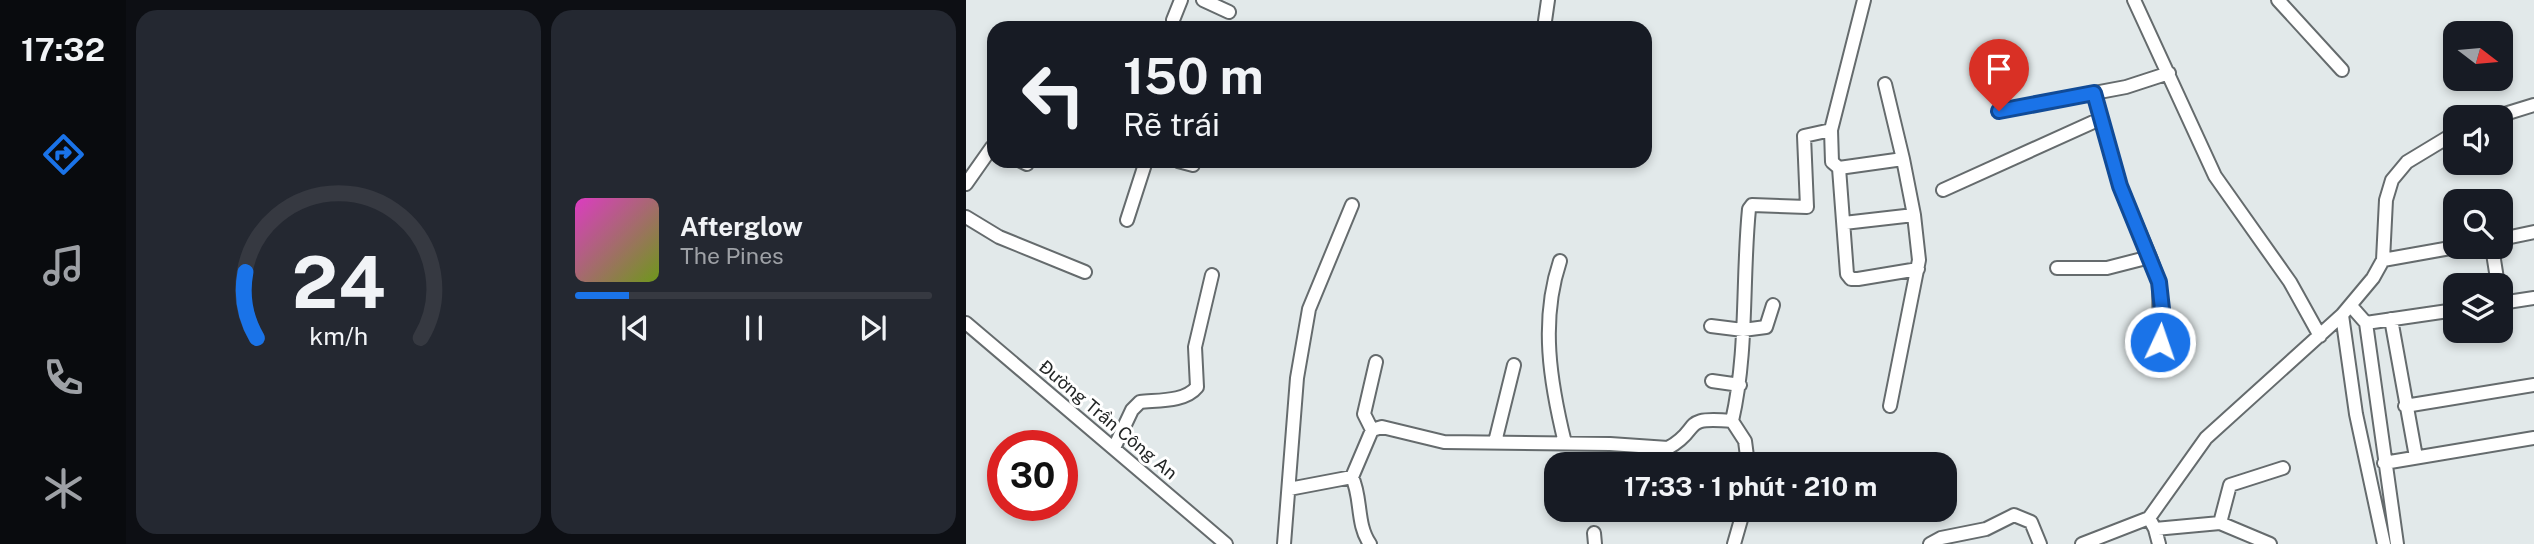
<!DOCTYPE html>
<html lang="vi">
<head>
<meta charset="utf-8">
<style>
	:root { --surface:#171b24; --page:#242831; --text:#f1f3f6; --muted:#9ea1a6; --line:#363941; --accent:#1a73e8 }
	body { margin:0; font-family:"Public Sans",sans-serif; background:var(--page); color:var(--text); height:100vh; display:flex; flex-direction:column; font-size:26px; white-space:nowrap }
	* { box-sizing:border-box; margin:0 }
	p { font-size:23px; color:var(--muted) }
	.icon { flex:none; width:38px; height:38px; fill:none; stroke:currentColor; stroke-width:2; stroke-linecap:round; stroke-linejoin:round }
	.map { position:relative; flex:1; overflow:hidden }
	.panel { display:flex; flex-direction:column; gap:10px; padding:10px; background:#0d0f14; width:840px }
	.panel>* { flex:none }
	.guide { position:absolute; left:21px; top:21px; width:665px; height:147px; border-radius:21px; box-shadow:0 4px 10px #0003; background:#171b24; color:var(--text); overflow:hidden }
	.needle { width:46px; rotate:106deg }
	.tools { position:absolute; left:1477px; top:21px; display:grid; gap:14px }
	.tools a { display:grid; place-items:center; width:70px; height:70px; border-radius:14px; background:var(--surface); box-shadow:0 4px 10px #0003; font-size:35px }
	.speed { position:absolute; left:21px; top:430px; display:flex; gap:14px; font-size:35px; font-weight:700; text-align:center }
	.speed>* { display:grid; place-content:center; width:91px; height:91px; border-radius:50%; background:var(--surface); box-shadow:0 4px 10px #0003; line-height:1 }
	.speed .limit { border:10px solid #d22; background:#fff; color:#111 }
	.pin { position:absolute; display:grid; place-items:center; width:60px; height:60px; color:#fff; margin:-72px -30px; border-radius:50% 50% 50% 0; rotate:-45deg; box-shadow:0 0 7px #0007 }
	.pin .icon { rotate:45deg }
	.me { position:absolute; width:77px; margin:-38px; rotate:3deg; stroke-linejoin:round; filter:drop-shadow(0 0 5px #0008) }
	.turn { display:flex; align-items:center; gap:24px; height:147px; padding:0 21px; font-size:32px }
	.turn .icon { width:91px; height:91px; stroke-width:2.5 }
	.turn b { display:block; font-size:49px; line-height:60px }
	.panel .card { flex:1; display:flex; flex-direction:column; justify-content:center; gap:10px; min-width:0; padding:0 24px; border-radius:21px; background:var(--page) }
	.panel .dial { align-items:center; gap:0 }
	.dial svg { height:182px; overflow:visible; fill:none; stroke:var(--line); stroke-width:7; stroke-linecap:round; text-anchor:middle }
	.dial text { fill:var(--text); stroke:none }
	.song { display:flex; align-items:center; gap:21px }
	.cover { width:84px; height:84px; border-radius:10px; background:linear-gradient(135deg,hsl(310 70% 55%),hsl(80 70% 35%)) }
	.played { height:7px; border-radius:4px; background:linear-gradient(90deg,var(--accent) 15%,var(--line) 15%) }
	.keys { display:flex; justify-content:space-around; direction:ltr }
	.panel .tiles { flex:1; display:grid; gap:10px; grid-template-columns:repeat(2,1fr) }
	.trip { position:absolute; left:578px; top:452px; width:413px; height:70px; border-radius:21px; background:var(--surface); box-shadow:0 4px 10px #0003; font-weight:700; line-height:70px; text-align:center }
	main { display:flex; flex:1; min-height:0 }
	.tab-bar { display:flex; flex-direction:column; width:126px; justify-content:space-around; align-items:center; background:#090b0e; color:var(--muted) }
	.tab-bar .icon { width:49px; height:49px }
	.tab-bar .current { color:var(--accent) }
	.tab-bar b { font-size:32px; color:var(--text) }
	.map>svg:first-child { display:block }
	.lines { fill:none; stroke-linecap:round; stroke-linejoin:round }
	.minor-casing { stroke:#656b6d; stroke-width:16 }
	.minor { stroke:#fff; stroke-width:12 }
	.route-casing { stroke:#114b97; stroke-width:18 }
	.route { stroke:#1a73e8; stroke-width:12 }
	.labels { text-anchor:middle; stroke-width:6; stroke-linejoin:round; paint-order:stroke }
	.street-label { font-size:18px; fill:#232626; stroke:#fff }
</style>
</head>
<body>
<main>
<nav class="tab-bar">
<b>17:32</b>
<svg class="icon current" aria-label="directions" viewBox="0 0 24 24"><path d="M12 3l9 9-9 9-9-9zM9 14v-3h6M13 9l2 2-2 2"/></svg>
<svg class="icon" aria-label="music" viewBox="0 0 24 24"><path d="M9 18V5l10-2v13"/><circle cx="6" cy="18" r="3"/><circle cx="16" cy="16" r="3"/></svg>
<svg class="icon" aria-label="phone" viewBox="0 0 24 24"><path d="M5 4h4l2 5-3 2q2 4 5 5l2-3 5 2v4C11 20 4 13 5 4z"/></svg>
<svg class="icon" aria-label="climate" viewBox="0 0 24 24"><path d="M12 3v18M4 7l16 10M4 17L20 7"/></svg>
</nav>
<section class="panel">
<div class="tiles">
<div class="card dial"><svg viewBox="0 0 100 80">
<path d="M14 69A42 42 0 1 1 86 69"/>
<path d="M14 69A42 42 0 0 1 9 40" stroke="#1a73e8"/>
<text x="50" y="56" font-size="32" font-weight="700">24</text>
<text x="50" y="72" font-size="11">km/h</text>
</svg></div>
<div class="card">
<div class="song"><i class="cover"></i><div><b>Afterglow</b><p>The Pines</p></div></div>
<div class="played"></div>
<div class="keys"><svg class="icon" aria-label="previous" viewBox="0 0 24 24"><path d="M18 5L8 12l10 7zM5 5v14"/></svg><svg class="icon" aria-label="pause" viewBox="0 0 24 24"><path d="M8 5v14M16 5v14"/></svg><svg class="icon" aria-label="next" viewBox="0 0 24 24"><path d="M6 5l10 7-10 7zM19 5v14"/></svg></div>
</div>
</div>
</section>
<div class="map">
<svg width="1568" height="544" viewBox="0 0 1568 544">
	<rect width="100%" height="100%" fill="#e2e9ea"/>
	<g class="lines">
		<g class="minor-casing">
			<path id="minor" d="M237,0L263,12
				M1168,0L1249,176L1324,282L1354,336
				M1312,0L1376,70
				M207,20L215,0
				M578,28L582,0
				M1033,111L1160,87L1203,73
				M1529,117L1568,105
				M865,130L866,162L873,168L881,274L885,279H892L952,269
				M55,161L61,164
				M212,161L227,165
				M873,168L937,159L919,84
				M0,184L26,147L28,148
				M977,190L1134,119
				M0,217L33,237L119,272
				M161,220L180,161
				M878,223L948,215
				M1535,239L1568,232
				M1526,247L1532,285
				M1184,257L1193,282L1194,342
				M1417,260L1490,247
				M594,261C574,321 584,382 599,443
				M1091,268H1141L1184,257L1154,186L1128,93
				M1535,303L1568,298
				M1385,306L1400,323L1431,544
				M1376,315L1390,414L1418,544
				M1425,319L1450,457
				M0,323L260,544
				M1400,323L1489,310
				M745,326L777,330L800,327L807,305
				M746,381L774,385
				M924,406L953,260L948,215L937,159
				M1439,406L1568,385
				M766,421C782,351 776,280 783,209L786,205L841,207L838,136L865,130L898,0
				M406,430L398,414L410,362
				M529,442L548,365
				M148,448L166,410L174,402C192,400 219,402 231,387L229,347L246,275
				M1418,463L1568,438
				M386,477C396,498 390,524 404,544
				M323,489L386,477L406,430L416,427L478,442L644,444L702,448C737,429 712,416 766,421L779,441L782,464
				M1183,518L1189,529L1254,523L1304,544
				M1254,523L1264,485L1317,468
				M1189,529L1193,544
				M628,533L629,544
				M318,544L331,378L343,309L386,205
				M768,544L778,509
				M964,544L975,538L1020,529L1048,515L1065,522L1074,544
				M1116,544L1183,518L1240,438L1376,315L1407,278L1417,260L1420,200L1426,180L1441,162L1489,133"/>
		</g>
		<use href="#minor" class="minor"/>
	</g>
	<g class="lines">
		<g class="route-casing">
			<path id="route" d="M1033,111L1128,93L1154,186L1193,282L1196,309L1194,342"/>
		</g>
		<use href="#route" class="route"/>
	</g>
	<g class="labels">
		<g class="street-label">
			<text transform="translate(142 420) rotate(40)" y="6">Đường Trần Công An</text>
		</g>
	</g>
</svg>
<div class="tools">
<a><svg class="needle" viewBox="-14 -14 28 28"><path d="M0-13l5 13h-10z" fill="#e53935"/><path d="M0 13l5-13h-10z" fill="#9ea1a6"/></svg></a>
<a><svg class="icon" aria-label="sound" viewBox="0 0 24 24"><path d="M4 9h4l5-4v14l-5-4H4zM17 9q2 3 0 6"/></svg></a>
<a><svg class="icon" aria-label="search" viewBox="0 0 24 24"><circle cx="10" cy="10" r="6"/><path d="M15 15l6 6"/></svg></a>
<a><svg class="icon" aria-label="layers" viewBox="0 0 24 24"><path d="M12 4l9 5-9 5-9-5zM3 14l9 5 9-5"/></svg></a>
</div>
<div class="speed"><div class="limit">30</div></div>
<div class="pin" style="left:1033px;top:111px;background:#d93025"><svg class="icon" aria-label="arrive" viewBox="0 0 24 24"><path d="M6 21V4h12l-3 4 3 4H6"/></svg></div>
<svg class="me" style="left:1194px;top:342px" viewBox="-20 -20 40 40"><circle r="17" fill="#1a73e8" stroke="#fff" stroke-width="3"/><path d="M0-11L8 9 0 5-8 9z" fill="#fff"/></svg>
<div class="trip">17:33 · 1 phút · 210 m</div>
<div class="guide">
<div class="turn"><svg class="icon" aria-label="left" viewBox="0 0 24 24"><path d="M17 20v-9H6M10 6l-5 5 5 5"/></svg><div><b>150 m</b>Rẽ trái</div></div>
</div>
</div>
</main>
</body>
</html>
